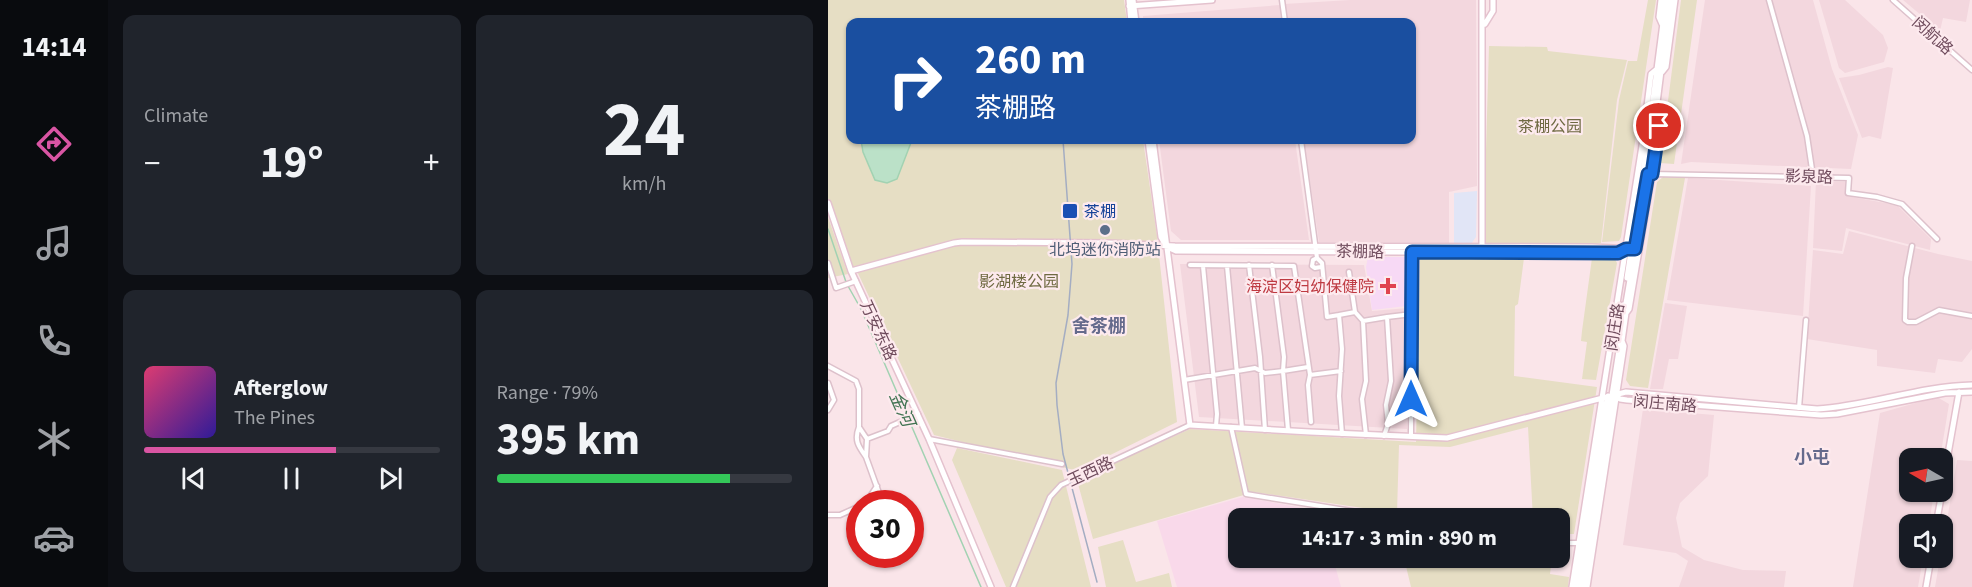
<!DOCTYPE html>
<html lang="en">
<head>
<meta charset="utf-8">
<style>
	:root { --surface:#171b24; --page:#20242c; --text:#f1f3f6; --muted:#9ea1a6; --line:#363941; --accent:#d955a3 }
	body { margin:0; font-family:"Source Sans 3","Noto Sans SC",sans-serif; background:var(--page); color:var(--text); height:100vh; display:flex; flex-direction:column; font-size:22px; white-space:nowrap }
	* { box-sizing:border-box; margin:0 }
	p { font-size:20px; color:var(--muted) }
	.icon { flex:none; width:33px; height:33px; fill:none; stroke:currentColor; stroke-width:2; stroke-linecap:round; stroke-linejoin:round }
	.map { position:relative; flex:1; overflow:hidden }
	.panel { display:flex; flex-direction:column; gap:15px; padding:15px; background:#0d0f14; width:720px }
	.panel>* { flex:none }
	.top-card { position:absolute; left:18px; top:18px; width:570px; height:126px; border-radius:12px; box-shadow:0 2px 4px #0004; background:#1a4fa0; color:#fff; overflow:hidden }
	.needle { width:39px; rotate:279deg }
	.fabs { position:absolute; left:1071px; top:448px; display:grid; gap:12px }
	.fabs a { display:grid; place-items:center; width:54px; height:54px; border-radius:12px; background:var(--surface); box-shadow:0 2px 4px #0004; font-size:30px }
	.speed { position:absolute; left:18px; top:490px; display:flex; gap:12px; font-size:30px; font-weight:700; text-align:center }
	.speed>* { display:grid; place-content:center; width:78px; height:78px; border-radius:50%; background:var(--surface); box-shadow:0 2px 4px #0004; line-height:1 }
	.speed .limit { border:9px solid #d22; background:#fff; color:#111 }
	.pin { position:absolute; display:grid; place-items:center; width:51px; height:51px; color:#fff; margin:-26px; border:3px solid #fff; border-radius:50%; box-shadow:0 2px 6px #0007 }
	.me { position:absolute; width:66px; margin:-33px; rotate:0deg; stroke-linejoin:round; filter:drop-shadow(0 0 4px #0008) }
	.turn { display:flex; align-items:center; gap:21px; height:126px; padding:0 30px; font-size:27px }
	.turn .icon { width:78px; height:78px; stroke-width:2.5 }
	.turn b { display:block; font-size:42px; line-height:51px }
	.big { font-size:45px; font-weight:700; line-height:1.1 }
	.panel .widget { flex:1; display:flex; flex-direction:column; justify-content:center; gap:9px; min-width:0; padding:0 21px; border-radius:12px; background:var(--page) }
	.panel .dial { align-items:center; gap:0 }
	.dial b { font-size:78px; line-height:1 }
	.song { display:flex; align-items:center; gap:18px }
	.cover { width:72px; height:72px; border-radius:9px; background:linear-gradient(135deg,hsl(340 70% 55%),hsl(250 70% 35%)) }
	.played { height:6px; border-radius:3px; background:linear-gradient(90deg,var(--accent) 65%,var(--line) 65%) }
	.keys { display:flex; justify-content:space-around; direction:ltr }
	.heat { display:flex; justify-content:space-between; align-items:center; font-size:33px; direction:ltr }
	.charge { height:9px; border-radius:4px; background:linear-gradient(90deg,#34c759 79%,var(--line) 0) }
	.panel .tiles { flex:1; display:grid; gap:15px; grid-template-columns:repeat(2,1fr) }
	.trip { position:absolute; left:400px; top:508px; width:342px; height:60px; border-radius:12px; background:var(--surface); box-shadow:0 2px 4px #0004; font-weight:700; line-height:60px; text-align:center }
	main { display:flex; flex:1; min-height:0 }
	.menu { display:flex; flex-direction:column; width:108px; justify-content:space-around; align-items:center; background:#090b0e; color:var(--muted) }
	.menu .icon { width:42px; height:42px }
	.menu .current { color:var(--accent) }
	.menu b { font-size:27px; color:var(--text) }
	.map>svg:first-child { display:block }
	.residential { fill:#f3d7de }
	.commercial { fill:#f9d9ea }
	.education { fill:#e1e5f6 }
	.medical { fill:#f7d9f5 }
	.green { fill:#e6dec4 }
	.water { fill:#bbe1c8; stroke:#a2d2b2; stroke-width:1.5 }
	.lines { fill:none; stroke-linecap:round; stroke-linejoin:round }
	.stream { stroke:#a2d2b2; stroke-width:1.5 }
	.street-casing { stroke:#ddc1cb; stroke-width:7 }
	.secondary-casing { stroke:#e4c2ce; stroke-width:8 }
	.street { stroke:#fff; stroke-width:4 }
	.secondary { stroke:#fff; stroke-width:5 }
	.tram { stroke:#a4adc2; stroke-width:1.5 }
	.route-casing { stroke:#114b97; stroke-width:15 }
	.route { stroke:#1a73e8; stroke-width:10 }
	.transit-dot { fill:#1a4fb4; stroke:#fdeaee; stroke-width:2 }
	.service-dot { fill:#5c6f8a; stroke:#fdeaee; stroke-width:2 }
	.health-dot { fill:#e0444e; stroke:#fdeaee; stroke-width:2 }
	.labels { text-anchor:middle; stroke-width:4.5; stroke-linejoin:round; paint-order:stroke }
	.street-label { font-size:16px; fill:#704c5d; stroke:#fdeaee }
	.park-label { font-size:16px; fill:#6f6a42; stroke:#fdeaee }
	.transit-label { font-size:16px; fill:#164399; stroke:#fdeaee; text-anchor:start }
	.service-label { font-size:16px; fill:#4e5e75; stroke:#fdeaee }
	.health-label { font-size:16px; fill:#be3a42; stroke:#fdeaee; text-anchor:end }
	.neighbourhood-label { font-size:18px; font-weight:bold; fill:#656a8c; stroke:#fdeaee }
	.water-label { font-size:18px; font-style:italic; fill:#427453; stroke:#fdeaee }
</style>
</head>
<body>
<main>
<nav class="menu">
<b>14:14</b>
<svg class="icon current" aria-label="directions" viewBox="0 0 24 24"><path d="M12 3l9 9-9 9-9-9zM9 14v-3h6M13 9l2 2-2 2"/></svg>
<svg class="icon" aria-label="music" viewBox="0 0 24 24"><path d="M9 18V5l10-2v13"/><circle cx="6" cy="18" r="3"/><circle cx="16" cy="16" r="3"/></svg>
<svg class="icon" aria-label="phone" viewBox="0 0 24 24"><path d="M5 4h4l2 5-3 2q2 4 5 5l2-3 5 2v4C11 20 4 13 5 4z"/></svg>
<svg class="icon" aria-label="climate" viewBox="0 0 24 24"><path d="M12 3v18M4 7l16 10M4 17L20 7"/></svg>
<svg class="icon" aria-label="car" viewBox="0 0 24 24"><path d="M5 17H2v-5l4-1 3-4h7l3 4 3 1v5h-3M9 17h6M6 11h13"/><circle cx="7" cy="17" r="2"/><circle cx="17" cy="17" r="2"/></svg>
</nav>
<section class="panel">
<div class="tiles">
<div class="widget"><p>Climate</p>
<div class="heat"><a>−</a><b class="big">19°</b><a>+</a></div>
</div>
<div class="widget dial"><b>24</b><p>km/h</p></div>
<div class="widget">
<div class="song"><i class="cover"></i><div><b>Afterglow</b><p>The Pines</p></div></div>
<div class="played"></div>
<div class="keys"><svg class="icon" aria-label="previous" viewBox="0 0 24 24"><path d="M18 5L8 12l10 7zM5 5v14"/></svg><svg class="icon" aria-label="pause" viewBox="0 0 24 24"><path d="M8 5v14M16 5v14"/></svg><svg class="icon" aria-label="next" viewBox="0 0 24 24"><path d="M6 5l10 7-10 7zM19 5v14"/></svg></div>
</div>
<div class="widget"><p>Range · 79%</p><b class="big">395 km</b><div class="charge"></div></div>
</div>
</section>
<div class="map">
<svg width="1144" height="587" viewBox="0 0 1144 587">
	<rect width="100%" height="100%" fill="#fae5e9"/>
	<path class="residential" d="M522,0H648L649,186L621,192V243L491,242L476,140H584V22H459L456,4Z
		M877,0H985L1004,69L1030,135L1023,169L863,162L853,164Z
		M991,0H1017L1055,35L1060,48L1056,62L1017,73L1011,68Z
		M1075,0H1142L1138,22L1115,18L1112,31Z
		M452,5L453,22H315V16Z
		M1060,67L1065,68L1053,139L1041,136L1034,138L1011,78L1031,75Z
		M331,140H467L481,240H353L343,231Z
		M860,178L983,186L975,316L839,300Z
		M988,181L1017,182L1018,196L1069,205L1103,239L1102,250L1018,228L1014,251L985,248Z
		M1021,231L1110,254L1144,261V349L1134,362L1110,359L1107,373L1049,366V350L979,339L985,250L1015,254Z
		M352,264L536,265L544,311L580,308L579,429L371,417Z
		M837,303L859,306L850,359H841L835,389H822Z
		M1109,397L1121,404L1112,459H1082V492H1106L1101,525H1082V558H1095L1090,587H1025L1052,413Z
		M815,409L886,415L880,476L852,503L848,518L854,547L876,560L915,570L958,571L956,587H851L860,561L848,553L795,545Z
		M1129,460L1144,461V587H1107L1112,558H1114L1115,545Z"/>
	<path class="commercial" d="M415,497L492,511L494,519H411V558H505L513,587H349L329,521Z"/>
	<path class="education" d="M649,191L648,237L643,244L626,243V193Z"/>
	<path class="medical" d="M540,257H579V306L544,310L538,267Z"/>
	<path class="green" d="M0,0H296L299,22H22V140H315L329,236L349,422L250,471L106,435L28,269L24,268L0,199Z
		M820,0H828L793,237L791,241L774,242L791,100L800,61H809Z
		M853,0H869L846,164L832,163Z
		M661,46L719,47L720,51L799,60L789,100L773,243L696,258L690,304L687,306L686,376L769,387L746,534H732V519H705L700,427L622,447L571,445L569,513L426,492L265,539L249,480L362,429L588,442L592,254H655Z
		M835,177L857,178L820,388L802,386L798,380L829,182Z
		M0,217L20,274L0,278Z
		M786,257L789,263L768,380L754,379L759,342L753,341L754,331L764,258Z
		M129,448L234,470L263,587H178L124,460Z
		M295,540L308,582L341,573L344,587H278L270,547Z
		M576,558H724L722,574L741,577L740,587H583Z"/>
	<path class="water" d="M33,140H84L69,179L59,183L47,180L35,152Z"/>
	<g class="lines">
		<path class="stream" d="M0,229L18,282
			M20,286L33,309L153,587"/>
		<g class="street-casing">
			<path id="street" d="M454,0L457,22
				M941,0L979,136L985,176
				M1065,0L1144,70
				M473,140L489,258L494,263L499,317L511,315
				M824,174L1021,178L1020,193L1049,197L1074,204L1109,239
				M1084,246L1078,278L1077,320L1080,322H1088L1111,310L1144,316
				M489,258L485,260L484,266L487,268L493,267
				M0,263L8,288L28,281
				M362,265L466,266L482,375L480,385L483,422
				M421,265L432,357L437,430
				M375,266L389,414L388,426
				M399,266L414,428
				M521,272L527,312L535,321L538,381L534,399L538,435
				M535,321L559,317
				M0,366L28,381L31,389V427
				M482,375L513,371
				M356,380L427,368L437,373L455,371L456,357L444,265
				M0,383L6,400L0,410
				M971,408L978,320
				M403,427L418,494L573,519
				M460,430L455,371L480,367
				M514,434L511,396L514,349L511,315L527,312
				M556,436L560,424L558,405L563,381L559,317L584,314
				M583,436L584,252
				M39,439L38,457C30,446 26,440 31,427L39,439L60,431L63,426L90,414
				M101,439L234,464
				M38,457L55,504
				M35,504L39,501L49,486
				M0,515H12L32,506
				M732,543H752
				M185,587L222,497L233,485L362,425"/>
		</g>
		<g class="secondary-casing">
			<path id="secondary" d="M301,0L303,22
				M305,0L308,22
				M833,0L831,17L834,24
				M301,6L384,0
				M657,24L665,11V0
				M834,72L838,67L847,0
				M320,140L333,237L337,244
				M325,140L362,425L482,432L619,438L798,392L989,409C1041,406 1091,386 1144,385
				M0,203L23,271L101,439L163,587
				M339,247L348,251L790,253L798,249
				M654,250V0
				M23,271L126,243L134,242L281,243L347,246L764,247L807,249
				M799,278L819,146L838,0
				M798,313L801,309L824,174L831,126L828,118
				M788,346L795,305
				M785,394L792,399L799,400L993,415L1009,414L1117,393L1144,392
				M1114,488L1131,392
				M1108,525L1114,492
				M744,587L814,146L823,74L829,69
				M749,587L777,408L780,396
				M754,587L792,344L794,341L798,313L797,309L820,174L842,0
				M759,587L796,346L794,341
				M1098,587L1103,558"/>
		</g>
		<use href="#street" class="street"/>
		<use href="#secondary" class="secondary"/>
		<path class="tram" d="M235,140L244,264L240,315L228,383L229,405L235,454L269,582"/>
	</g>
	<g class="lines">
		<g class="route-casing">
			<path id="route" d="M583,399L584,252L790,253L798,249H807L820,174H824L831,126"/>
		</g>
		<use href="#route" class="route"/>
	</g>
	<rect class="transit-dot" x="234" y="203" width="16" height="16" rx="3"/>
	<circle class="service-dot" cx="277" cy="230" r="6"/>
	<path class="health-dot" d="M557 277h6v6h6v6h-6v6h-6v-6h-6v-6h6z"/>
	<g class="labels">
		<g class="street-label">
			<text transform="translate(1105 35) rotate(42)" y="6">闵航路</text>
			<text transform="translate(981 176) rotate(2)" y="6">影泉路</text>
			<text transform="translate(532 251) rotate(1)" y="6">茶棚路</text>
			<text transform="translate(786 327) rotate(-81)" y="6">闵庄路</text>
			<text transform="translate(51 330) rotate(65)" y="6">万安东路</text>
			<text transform="translate(837 403) rotate(5)" y="6">闵庄南路</text>
			<text transform="translate(262 471) rotate(-25)" y="6">玉西路</text>
		</g>
		<g class="park-label">
			<text x="722" y="132">茶棚公园</text>
			<text x="191" y="287">影湖楼公园</text>
		</g>
		<g class="transit-label">
			<text x="256" y="217">茶棚</text>
		</g>
		<g class="service-label">
			<text x="277" y="255">北坞迷你消防站</text>
		</g>
		<g class="health-label">
			<text x="546" y="292">海淀区妇幼保健院</text>
		</g>
		<g class="neighbourhood-label">
			<text x="271" y="332">舍茶棚</text>
			<text x="984" y="463">小屯</text>
		</g>
		<g class="water-label">
			<text transform="translate(74 409) rotate(66)" y="6">金河</text>
		</g>
	</g>
</svg>
<div class="fabs">
<a><svg class="needle" viewBox="-14 -14 28 28"><path d="M0-13l5 13h-10z" fill="#e53935"/><path d="M0 13l5-13h-10z" fill="#9ea1a6"/></svg></a>
<a><svg class="icon" aria-label="sound" viewBox="0 0 24 24"><path d="M4 9h4l5-4v14l-5-4H4zM17 9q2 3 0 6"/></svg></a>
</div>
<div class="speed"><div class="limit">30</div></div>
<div class="pin" style="left:831px;top:126px;background:#d93025"><svg class="icon" aria-label="arrive" viewBox="0 0 24 24"><path d="M6 21V4h12l-3 4 3 4H6"/></svg></div>
<svg class="me" style="left:583px;top:399px" viewBox="-20 -20 40 40"><path d="M0-17L14 15 0 8-14 15z" fill="#1a73e8" stroke="#fff" stroke-width="4"/></svg>
<div class="trip">14:17 · 3 min · 890 m</div>
<div class="top-card">
<div class="turn"><svg class="icon" aria-label="right" viewBox="0 0 24 24"><path d="M7 20v-9h11M14 6l5 5-5 5"/></svg><div><b>260 m</b>茶棚路</div></div>
</div>
</div>
</main>
</body>
</html>
